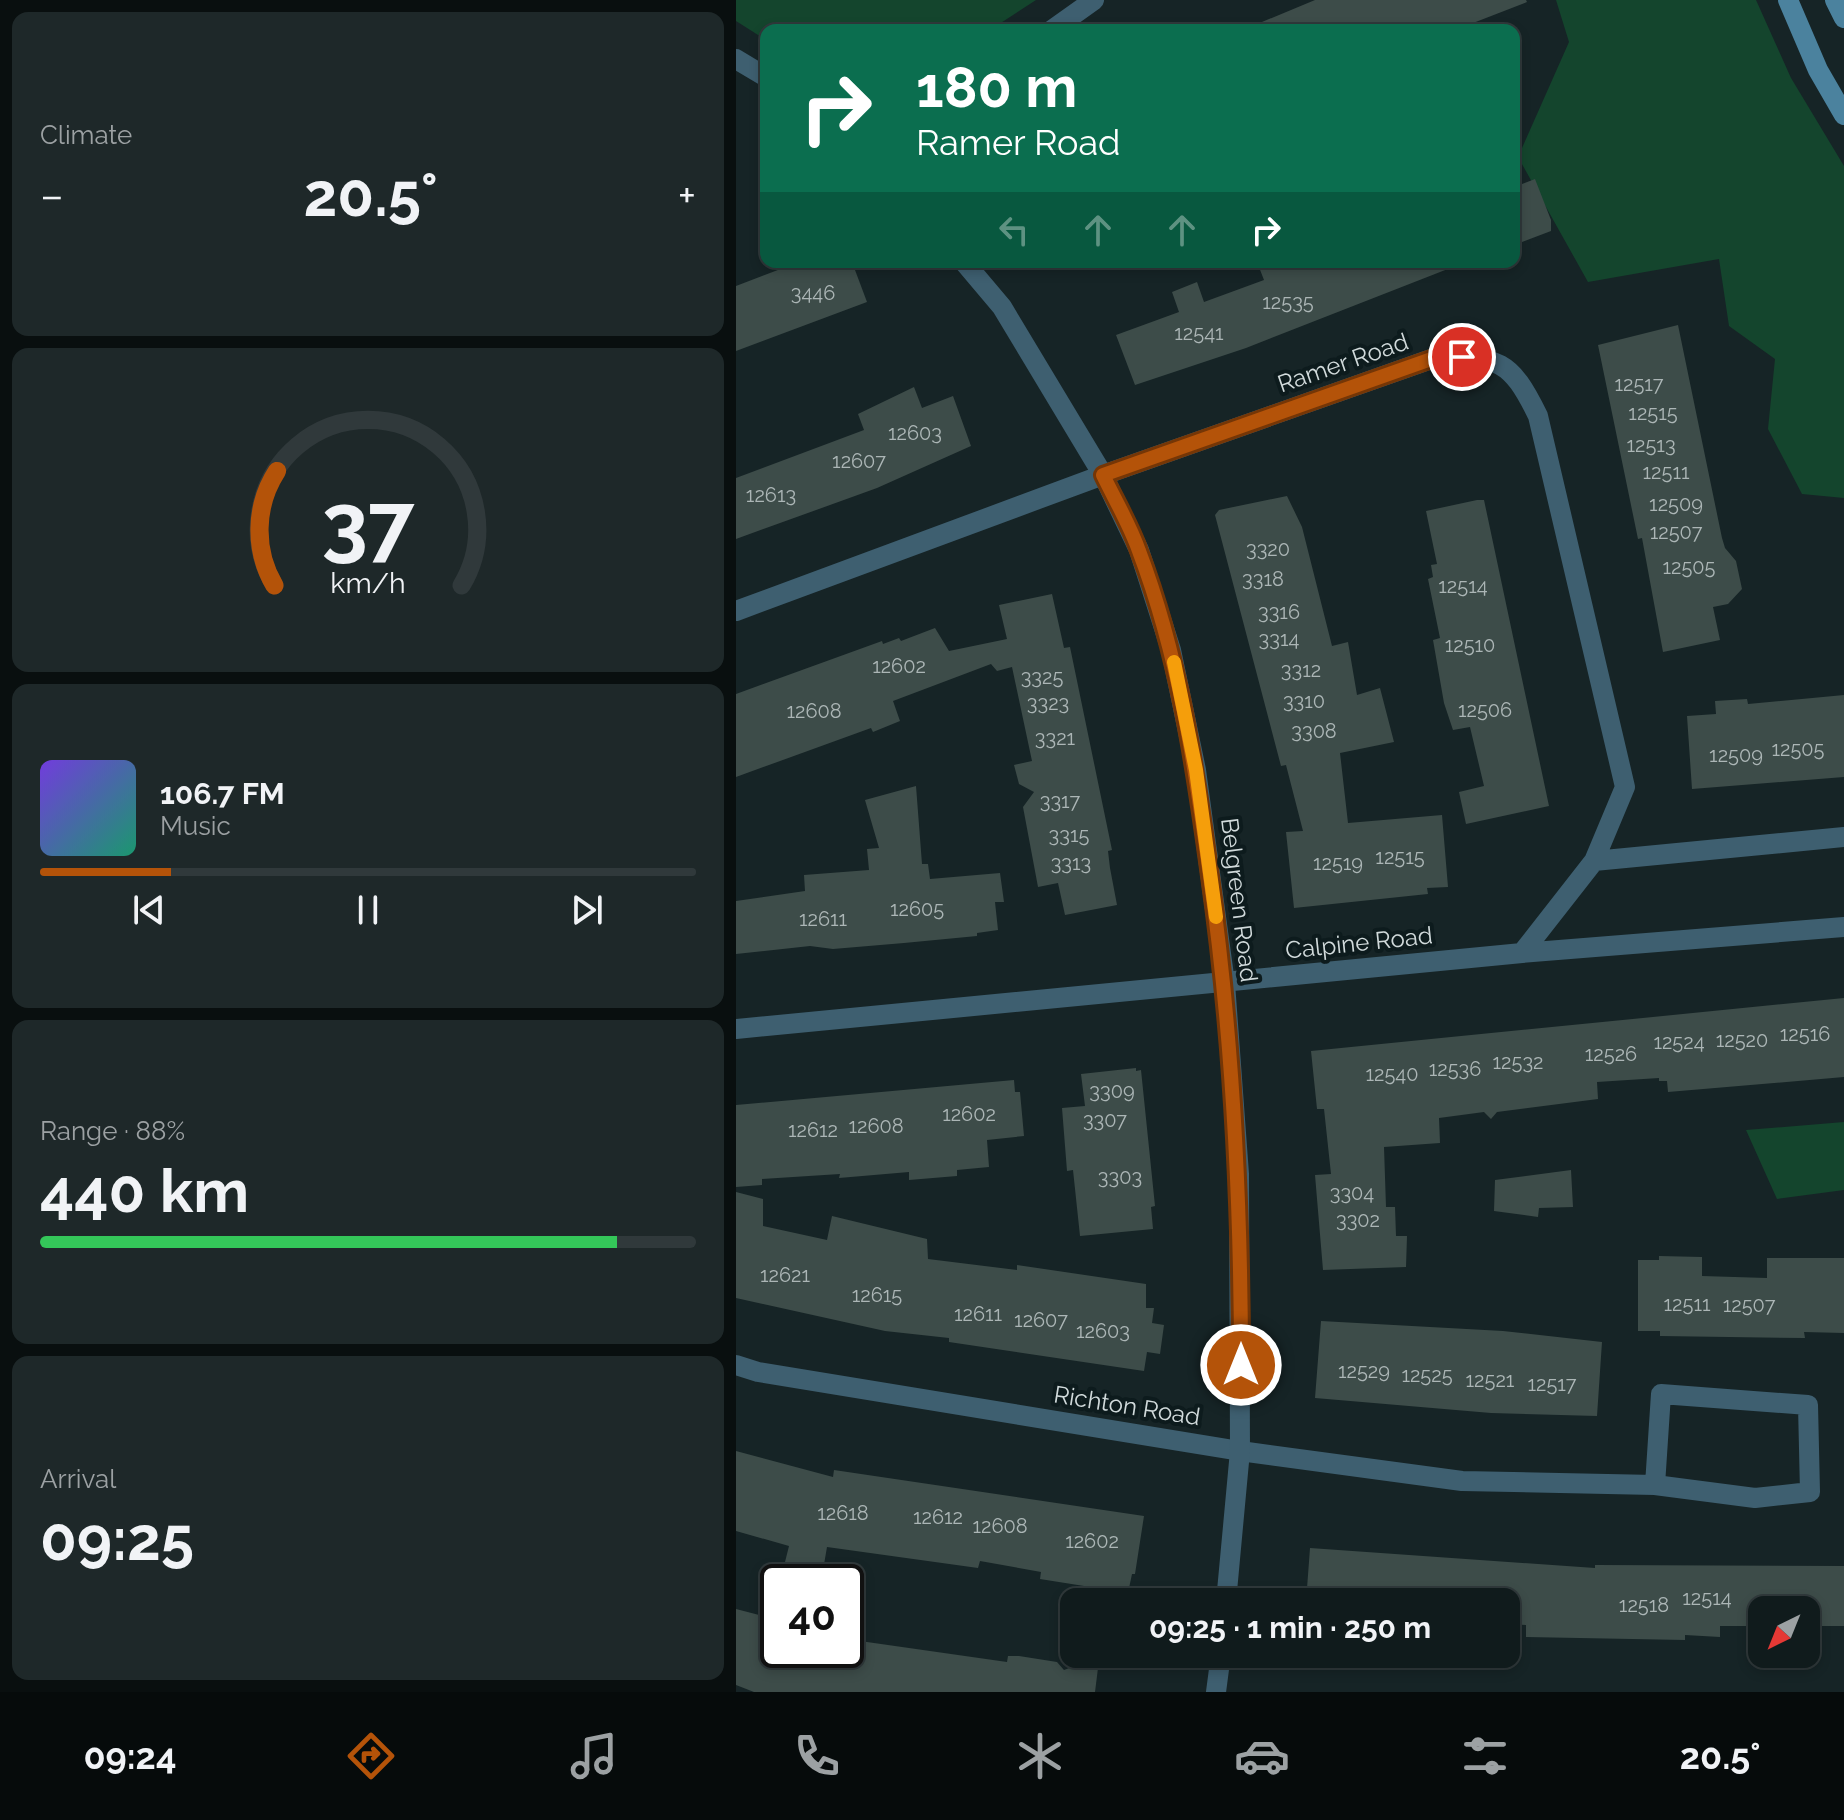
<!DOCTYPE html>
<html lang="en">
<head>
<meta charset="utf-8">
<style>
	:root { --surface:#101b1c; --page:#1e2829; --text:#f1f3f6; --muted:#9ca1a3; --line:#30393b; --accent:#b45309 }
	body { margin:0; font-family:Raleway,sans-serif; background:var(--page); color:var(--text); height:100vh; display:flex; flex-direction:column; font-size:30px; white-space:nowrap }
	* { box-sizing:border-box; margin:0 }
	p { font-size:26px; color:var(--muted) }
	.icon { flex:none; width:44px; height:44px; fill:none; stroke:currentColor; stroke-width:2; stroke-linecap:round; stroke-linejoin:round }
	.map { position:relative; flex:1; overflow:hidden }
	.details { display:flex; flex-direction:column; gap:12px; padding:12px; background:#090f0f; width:736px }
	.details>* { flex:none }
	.guide { position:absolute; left:24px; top:24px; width:760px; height:244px; border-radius:16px; box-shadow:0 4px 12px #0003,0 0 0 2px var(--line); background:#0b6e4f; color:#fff; overflow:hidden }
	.needle { width:52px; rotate:223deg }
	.fabs { position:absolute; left:1012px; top:1596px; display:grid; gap:16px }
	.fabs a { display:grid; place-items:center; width:72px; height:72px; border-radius:16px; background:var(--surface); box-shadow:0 4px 12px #0003,0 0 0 2px var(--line); font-size:40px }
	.speed { position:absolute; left:24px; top:1564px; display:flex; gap:16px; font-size:40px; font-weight:700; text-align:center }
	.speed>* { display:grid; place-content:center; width:104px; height:104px; border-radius:50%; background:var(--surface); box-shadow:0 4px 12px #0003,0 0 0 2px var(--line); line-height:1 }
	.speed .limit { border:4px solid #111; border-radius:12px; background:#fff; color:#111 }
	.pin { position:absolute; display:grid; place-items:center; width:68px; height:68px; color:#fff; margin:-34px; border:4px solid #fff; border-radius:50%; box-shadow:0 2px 8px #0007 }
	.me { position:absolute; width:88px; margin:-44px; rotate:0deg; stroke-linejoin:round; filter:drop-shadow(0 0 6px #0008) }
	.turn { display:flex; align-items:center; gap:28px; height:168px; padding:0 24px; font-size:36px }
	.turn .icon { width:104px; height:104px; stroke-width:2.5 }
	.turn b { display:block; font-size:56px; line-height:68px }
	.lanes { display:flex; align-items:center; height:76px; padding:0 24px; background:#0003; justify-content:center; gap:40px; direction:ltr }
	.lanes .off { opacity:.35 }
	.big { font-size:60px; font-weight:700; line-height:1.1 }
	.details .card { flex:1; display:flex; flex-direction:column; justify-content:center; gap:12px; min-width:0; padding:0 28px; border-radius:16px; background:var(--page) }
	.details .dial { align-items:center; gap:0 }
	.dial svg { height:208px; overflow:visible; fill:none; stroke:var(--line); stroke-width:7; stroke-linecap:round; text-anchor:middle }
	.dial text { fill:var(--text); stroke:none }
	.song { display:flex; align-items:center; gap:24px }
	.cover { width:96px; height:96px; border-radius:12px; background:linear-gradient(135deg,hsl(260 70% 55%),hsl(160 70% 35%)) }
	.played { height:8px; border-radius:4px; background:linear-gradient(90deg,var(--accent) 20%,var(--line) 20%) }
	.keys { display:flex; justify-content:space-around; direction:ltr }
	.heat { display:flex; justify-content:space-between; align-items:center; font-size:44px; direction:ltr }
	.charge { height:12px; border-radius:6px; background:linear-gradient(90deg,#34c759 88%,var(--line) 0) }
	.trip { position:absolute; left:324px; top:1588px; width:460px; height:80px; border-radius:16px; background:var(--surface); box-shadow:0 4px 12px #0003,0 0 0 2px var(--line); font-weight:700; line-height:80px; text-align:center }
	.tabs { display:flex; height:128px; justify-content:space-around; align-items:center; background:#060b0b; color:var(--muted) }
	.tabs .icon { width:56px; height:56px }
	.tabs .current { color:var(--accent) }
	.tabs b { font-size:36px; color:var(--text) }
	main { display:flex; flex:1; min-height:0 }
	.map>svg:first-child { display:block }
	.green { fill:#14452d }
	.building { fill:#3d4c49 }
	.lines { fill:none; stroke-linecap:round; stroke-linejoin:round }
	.minor { stroke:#3e5f70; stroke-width:20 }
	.tertiary { stroke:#3e5f70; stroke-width:20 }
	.secondary { stroke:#4b829e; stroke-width:20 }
	.route-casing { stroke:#753606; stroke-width:20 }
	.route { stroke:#b45309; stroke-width:14 }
	.slow { stroke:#f59e0b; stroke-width:14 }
	.labels { text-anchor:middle; stroke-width:8; stroke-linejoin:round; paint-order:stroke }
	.number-label { font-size:20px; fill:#acb6b6 }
	.street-label { font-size:24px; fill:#d1dadb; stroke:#0d1b1d }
</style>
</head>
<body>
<main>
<section class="details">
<div class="card"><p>Climate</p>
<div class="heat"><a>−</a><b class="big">20.5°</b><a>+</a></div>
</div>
<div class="card dial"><svg viewBox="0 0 100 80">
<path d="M14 69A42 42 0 1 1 86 69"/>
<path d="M14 69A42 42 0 0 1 15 25" stroke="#b45309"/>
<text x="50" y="56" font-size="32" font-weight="700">37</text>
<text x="50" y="72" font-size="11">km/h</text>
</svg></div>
<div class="card">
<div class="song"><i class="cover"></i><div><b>106.7 FM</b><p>Music</p></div></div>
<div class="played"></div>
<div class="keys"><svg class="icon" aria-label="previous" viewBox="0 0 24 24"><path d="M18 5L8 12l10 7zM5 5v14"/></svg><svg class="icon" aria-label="pause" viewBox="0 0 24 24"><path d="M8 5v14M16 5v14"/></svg><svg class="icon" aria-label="next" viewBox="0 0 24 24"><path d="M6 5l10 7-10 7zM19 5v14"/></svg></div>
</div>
<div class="card"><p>Range · 88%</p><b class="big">440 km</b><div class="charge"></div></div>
<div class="card"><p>Arrival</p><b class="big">09:25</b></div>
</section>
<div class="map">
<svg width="1108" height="1692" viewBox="0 0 1108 1692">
	<rect width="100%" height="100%" fill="#162426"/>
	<path class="green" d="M0,0H300L254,30H30V40L0,21Z
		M820,0H1020L1055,78L1108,166V498L1066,494L1032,429L1039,359L993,326L983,259L852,282L782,157L833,42Z
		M1108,1122V1190L1041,1199L1010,1130Z"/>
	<path class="building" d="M579,0H790L791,2L719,30H515L514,27Z
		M799,179L815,220V231L778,245V187Z
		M63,262H116L131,302L0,351V286Z
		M521,262H722V265L510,348L399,385L380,335L443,312L436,292L461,282L468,302L528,280Z
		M942,325L986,538L989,548L1000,561L1006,589L992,604L977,607L984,640L927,652L906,538L902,539L862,345Z
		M178,387L186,408L217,396L235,446L141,488L0,539V478L128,430L122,414Z
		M551,496L566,527L596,646L612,642L621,695L644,688L658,742L604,753L612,823L706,815L712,887L691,888L692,894L558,908L550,832L567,831L550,765L545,766L479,515L483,510Z
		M741,500H748L813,806L730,824L723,792L748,786L734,727L717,730L708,703L697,640L704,638L692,579L697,577L695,565L701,564L690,511Z
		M316,594L328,648L334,647L376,850L372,851L374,868L381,905L329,915L322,883L302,887L287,807L298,792L283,784L278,765L296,761L276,667L261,671L255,664L157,701L164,721L137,732L135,728L0,777V694L146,641L147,644L163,638L165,641L199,628L213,651L271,639L263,605Z
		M1108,695V777L956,789L951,716L980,714L979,701L1011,699L1012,704Z
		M180,786L186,864H192L194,879L264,873L268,902H259L262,930L241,933V936L168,943L97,949L74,946L0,954V901L69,891L68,875L133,870L131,849L143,848L129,800Z
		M1108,998V1077L932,1092L931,1081H923V1078L861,1082L862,1099L761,1112L755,1119L748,1112L703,1118L704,1143L648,1147L650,1207H659L660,1236H671L670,1267L587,1270L579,1175L595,1174L588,1109H581L575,1051Z
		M400,1068V1071L405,1070L419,1206L415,1207L417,1229L344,1236L337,1170L331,1171L326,1108L349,1106L345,1074Z
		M278,1080L279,1092H284L288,1136L251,1140L253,1167L221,1170V1176L173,1180V1172L103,1178L104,1174L26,1179V1185L0,1187V1105Z
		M835,1170L837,1207L803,1208L802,1217L758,1211L759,1180Z
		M0,1192L27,1199V1226L91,1240L96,1216L191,1239L192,1259L281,1270V1265L410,1284V1308H418L416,1323L428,1325L424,1354L411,1352L408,1371L213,1342V1338L149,1331L0,1298Z
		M923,1256L966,1257V1276L1031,1278V1258H1108V1333L1068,1332L1069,1338L924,1336V1331H902V1260H923Z
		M585,1321L767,1331L866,1342L861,1416L755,1413L579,1398Z
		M0,1451L97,1477L98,1470L408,1516L399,1574H396L392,1593L304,1579L305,1572L244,1561L242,1568L91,1547L85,1582H44L53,1546L0,1531Z
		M574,1548L859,1568V1565L1108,1566V1626H1070V1610H1026V1626H984V1637L949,1635V1640L790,1637V1625L770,1624V1602H570Z
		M0,1609L42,1620V1650H110V1639L271,1662L272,1656H283L321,1662L328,1670L341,1665L362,1668L359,1692H18L0,1685Z"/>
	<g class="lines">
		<path class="minor" d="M316,30L358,0
			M0,59L30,77
			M0,611L367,475L701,357C763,357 774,359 802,416L889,787L858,861L786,953
			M858,861L1108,837
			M0,1029L786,953L1108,927
			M0,1365L22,1372L504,1451L726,1481L919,1485
			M925,1394L1072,1405L1074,1492L1019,1498L919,1485Z"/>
		<path class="tertiary" d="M228,262L266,307L367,475L403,550L435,650L460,770L489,983L503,1174L504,1451L490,1602
			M480,1692L485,1654"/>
		<path class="secondary" d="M1052,0L1082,70L1108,115
			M1099,0L1108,18"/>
	</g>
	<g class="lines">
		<g class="route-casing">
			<path id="route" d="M505,1365C505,1201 497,1039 474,876C459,766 443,656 403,551C394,525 379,500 367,475L701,357H726"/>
		</g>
		<use href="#route" class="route"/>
		<path class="slow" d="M438,662L460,770L480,917"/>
	</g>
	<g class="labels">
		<g class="number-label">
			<text x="77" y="300">3446</text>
			<text x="552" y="309">12535</text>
			<text x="463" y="340">12541</text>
			<text x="903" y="391">12517</text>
			<text x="917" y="420">12515</text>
			<text x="179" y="440">12603</text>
			<text x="915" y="452">12513</text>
			<text x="123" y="468">12607</text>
			<text x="930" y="479">12511</text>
			<text x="35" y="502">12613</text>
			<text x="940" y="511">12509</text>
			<text x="940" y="539">12507</text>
			<text x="532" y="556">3320</text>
			<text x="953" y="574">12505</text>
			<text x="527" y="586">3318</text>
			<text x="727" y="593">12514</text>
			<text x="543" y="619">3316</text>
			<text x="543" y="646">3314</text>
			<text x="734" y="652">12510</text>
			<text x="163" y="673">12602</text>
			<text x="565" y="677">3312</text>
			<text x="306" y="684">3325</text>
			<text x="568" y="708">3310</text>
			<text x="312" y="710">3323</text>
			<text x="749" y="717">12506</text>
			<text x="78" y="718">12608</text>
			<text x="578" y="738">3308</text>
			<text x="319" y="745">3321</text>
			<text x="1062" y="756">12505</text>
			<text x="1000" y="762">12509</text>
			<text x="324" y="808">3317</text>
			<text x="333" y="842">3315</text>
			<text x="664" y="864">12515</text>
			<text x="335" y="870">3313</text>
			<text x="602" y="870">12519</text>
			<text x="181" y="916">12605</text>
			<text x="87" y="926">12611</text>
			<text x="1069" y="1041">12516</text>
			<text x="1006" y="1047">12520</text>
			<text x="943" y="1049">12524</text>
			<text x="875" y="1061">12526</text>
			<text x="782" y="1069">12532</text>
			<text x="719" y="1076">12536</text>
			<text x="656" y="1081">12540</text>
			<text x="376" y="1098">3309</text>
			<text x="233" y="1121">12602</text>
			<text x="369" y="1127">3307</text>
			<text x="140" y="1133">12608</text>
			<text x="77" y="1137">12612</text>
			<text x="384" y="1184">3303</text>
			<text x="616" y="1200">3304</text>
			<text x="622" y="1227">3302</text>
			<text x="49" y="1282">12621</text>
			<text x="141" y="1302">12615</text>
			<text x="951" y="1311">12511</text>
			<text x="1013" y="1312">12507</text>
			<text x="242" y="1321">12611</text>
			<text x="305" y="1327">12607</text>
			<text x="367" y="1338">12603</text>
			<text x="628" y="1378">12529</text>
			<text x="691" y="1382">12525</text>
			<text x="754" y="1387">12521</text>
			<text x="816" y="1391">12517</text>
			<text x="107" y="1520">12618</text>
			<text x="202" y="1524">12612</text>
			<text x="264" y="1533">12608</text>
			<text x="356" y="1548">12602</text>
			<text x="971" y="1605">12514</text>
			<text x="908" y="1612">12518</text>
		</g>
		<g class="street-label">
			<text transform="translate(607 363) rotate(-19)" y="8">Ramer Road</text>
			<text transform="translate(503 900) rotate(83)" y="8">Belgreen Road</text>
			<text transform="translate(623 943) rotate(-6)" y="8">Calpine Road</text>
			<text transform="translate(391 1406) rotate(9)" y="8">Richton Road</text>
		</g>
	</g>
</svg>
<div class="fabs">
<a><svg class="needle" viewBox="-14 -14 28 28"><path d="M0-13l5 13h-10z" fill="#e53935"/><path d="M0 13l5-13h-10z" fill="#9ca1a3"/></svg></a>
</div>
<div class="speed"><div class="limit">40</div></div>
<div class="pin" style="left:726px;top:357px;background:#d93025"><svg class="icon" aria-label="arrive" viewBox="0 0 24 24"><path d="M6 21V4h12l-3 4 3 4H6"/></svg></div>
<svg class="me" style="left:505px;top:1365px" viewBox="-20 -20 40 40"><circle r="17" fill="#b45309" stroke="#fff" stroke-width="3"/><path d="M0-11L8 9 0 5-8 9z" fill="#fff"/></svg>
<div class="trip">09:25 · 1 min · 250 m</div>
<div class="guide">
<div class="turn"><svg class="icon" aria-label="right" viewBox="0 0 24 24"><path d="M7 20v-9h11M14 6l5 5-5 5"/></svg><div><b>180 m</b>Ramer Road</div></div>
<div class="lanes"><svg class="icon off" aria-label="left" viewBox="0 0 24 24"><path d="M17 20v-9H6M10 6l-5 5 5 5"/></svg><svg class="icon off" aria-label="ahead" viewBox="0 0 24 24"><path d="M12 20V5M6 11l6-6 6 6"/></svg><svg class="icon off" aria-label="ahead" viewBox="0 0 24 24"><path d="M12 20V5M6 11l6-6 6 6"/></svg><svg class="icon" aria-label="right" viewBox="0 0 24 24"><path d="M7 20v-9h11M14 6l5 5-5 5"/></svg></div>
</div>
</div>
</main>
<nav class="tabs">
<b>09:24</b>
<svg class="icon current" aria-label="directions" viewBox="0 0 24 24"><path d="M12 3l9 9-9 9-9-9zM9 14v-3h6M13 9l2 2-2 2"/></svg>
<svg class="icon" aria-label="music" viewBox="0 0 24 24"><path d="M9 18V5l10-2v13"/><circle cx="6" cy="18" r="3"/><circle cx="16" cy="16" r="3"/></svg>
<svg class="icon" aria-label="phone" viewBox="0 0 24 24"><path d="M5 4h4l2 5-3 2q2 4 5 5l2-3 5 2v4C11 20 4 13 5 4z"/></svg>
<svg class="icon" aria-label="climate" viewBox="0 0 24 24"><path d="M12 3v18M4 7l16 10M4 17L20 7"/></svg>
<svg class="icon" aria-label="car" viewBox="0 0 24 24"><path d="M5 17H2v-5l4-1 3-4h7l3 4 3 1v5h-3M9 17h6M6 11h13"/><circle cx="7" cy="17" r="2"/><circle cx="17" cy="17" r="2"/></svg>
<svg class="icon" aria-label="filters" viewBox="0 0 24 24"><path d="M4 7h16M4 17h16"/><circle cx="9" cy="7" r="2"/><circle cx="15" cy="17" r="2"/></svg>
<b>20.5°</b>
</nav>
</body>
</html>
